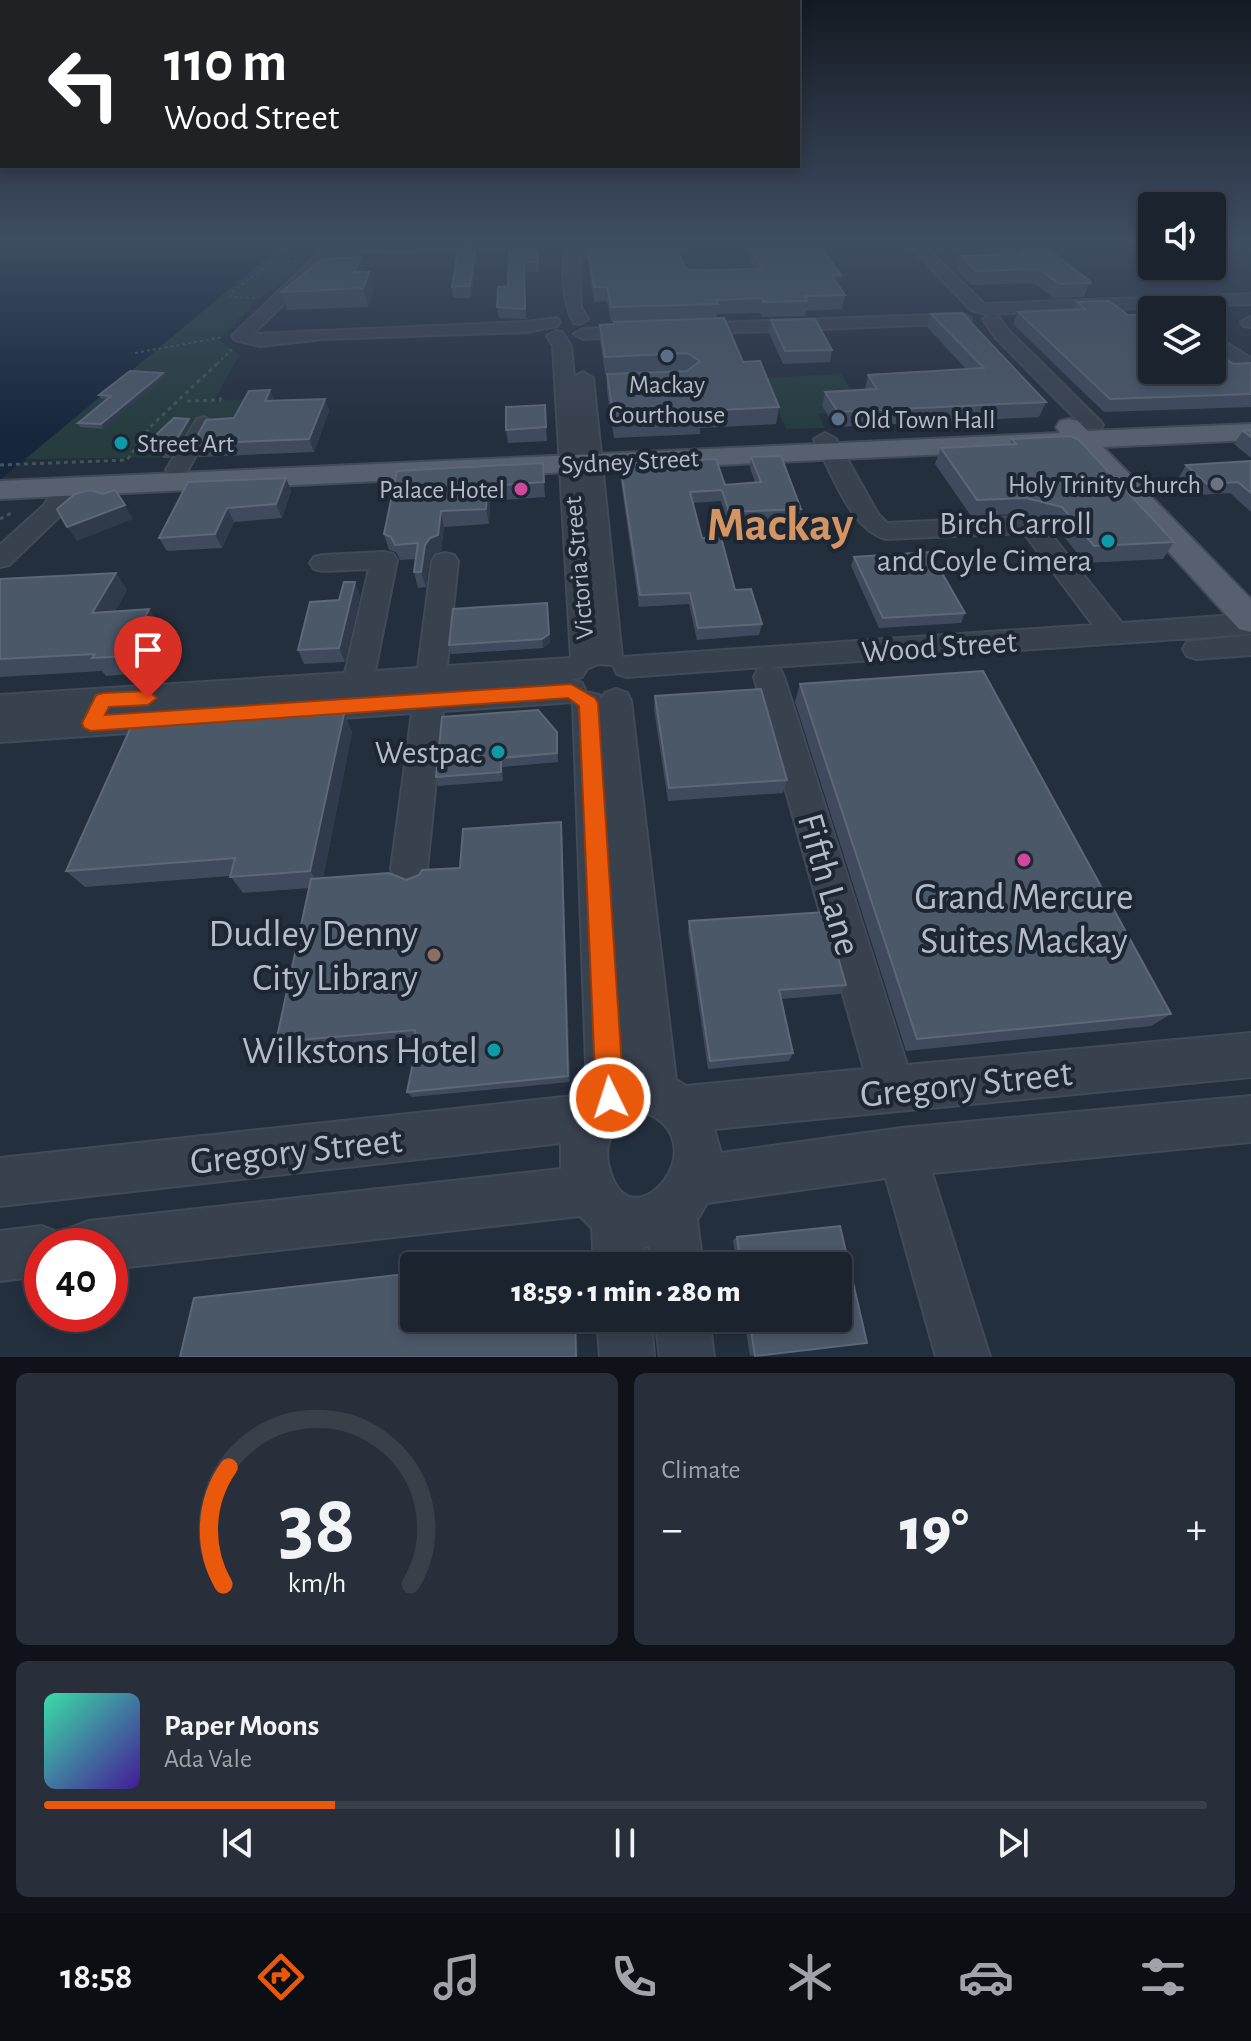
<!DOCTYPE html>
<html lang="en">
<head>
<meta charset="utf-8">
<style>
	:root { --surface:#1b232e; --page:#282f3a; --text:#f1f3f6; --muted:#a0a4aa; --line:#39404a; --accent:#ea580c }
	body { margin:0; font-family:"Alegreya Sans",sans-serif; background:var(--page); color:var(--text); height:100vh; display:flex; flex-direction:column; font-size:30px; white-space:nowrap }
	* { box-sizing:border-box; margin:0 }
	p { font-size:26px; color:var(--muted) }
	.icon { flex:none; width:44px; height:44px; fill:none; stroke:currentColor; stroke-width:2; stroke-linecap:round; stroke-linejoin:round }
	.map { position:relative; height:1357px; overflow:hidden }
	.sheet { display:flex; flex-direction:column; gap:16px; padding:16px; background:#0f1319; flex:1 }
	.sheet>* { flex:none }
	.hud { position:absolute; left:0px; top:0px; width:800px; height:168px; box-shadow:0 4px 12px #0003,0 0 0 2px var(--line); background:#202124; color:#fff; overflow:hidden }
	.tools { position:absolute; left:1138px; top:192px; display:grid; gap:16px }
	.tools a { display:grid; place-items:center; width:88px; height:88px; border-radius:8px; background:var(--surface); box-shadow:0 4px 12px #0003,0 0 0 2px var(--line); font-size:40px }
	.speed { position:absolute; left:24px; top:1228px; display:flex; gap:16px; font-size:40px; font-weight:700; text-align:center }
	.speed>* { display:grid; place-content:center; width:104px; height:104px; border-radius:50%; background:var(--surface); box-shadow:0 4px 12px #0003,0 0 0 2px var(--line); line-height:1 }
	.speed .limit { border:12px solid #d22; background:#fff; color:#111 }
	.pin { position:absolute; display:grid; place-items:center; width:68px; height:68px; color:#fff; margin:-82px -34px; border-radius:50% 50% 50% 0; rotate:-45deg; box-shadow:0 0 8px #0007 }
	.pin .icon { rotate:45deg }
	.me { position:absolute; width:88px; margin:-44px; rotate:356deg; stroke-linejoin:round; filter:drop-shadow(0 0 6px #0008) }
	.turn { display:flex; align-items:center; gap:28px; height:168px; padding:0 32px; font-size:36px }
	.turn .icon { width:104px; height:104px; stroke-width:2.5 }
	.turn b { display:block; font-size:56px; line-height:68px }
	.big { font-size:60px; font-weight:800; line-height:1.1 }
	.sheet .widget { flex:1; display:flex; flex-direction:column; justify-content:center; gap:12px; min-width:0; padding:0 28px; border-radius:12px; background:var(--page) }
	.sheet .dial { align-items:center; gap:0 }
	.dial svg { height:208px; overflow:visible; fill:none; stroke:var(--line); stroke-width:7; stroke-linecap:round; text-anchor:middle }
	.dial text { fill:var(--text); stroke:none }
	.song { display:flex; align-items:center; gap:24px }
	.cover { width:96px; height:96px; border-radius:12px; background:linear-gradient(135deg,hsl(160 70% 55%),hsl(260 70% 35%)) }
	.played { height:8px; border-radius:4px; background:linear-gradient(90deg,var(--accent) 25%,var(--line) 25%) }
	.keys { display:flex; justify-content:space-around; direction:ltr }
	.heat { display:flex; justify-content:space-between; align-items:center; font-size:44px; direction:ltr }
	.sheet .tiles { flex:1; display:grid; gap:16px; grid-template-columns:1fr 1fr }
	.widget:last-child { grid-column:span 2 }
	.trip { position:absolute; left:400px; top:1252px; width:452px; height:80px; border-radius:8px; background:var(--surface); box-shadow:0 4px 12px #0003,0 0 0 2px var(--line); font-weight:800; line-height:80px; text-align:center }
	.menu { display:flex; height:128px; justify-content:space-around; align-items:center; background:#0b0e12; color:var(--muted) }
	.menu .icon { width:56px; height:56px }
	.menu .on { color:var(--accent) }
	.menu b { font-size:36px; color:var(--text) }
	.map>svg:first-child { display:block }
	.green { fill:#263c3f }
	.water { fill:#17263c }
	.lines { fill:none; stroke-linecap:round; stroke-linejoin:round }
	.minor-casing { stroke:#414a57; stroke-width:4 }
	.major-casing { stroke:#414a57; stroke-width:4 }
	.path-far1 { stroke:#3f5557; stroke-width:2; stroke-dasharray:3 3; stroke-linecap:butt }
	.path { stroke:#3f5557; stroke-width:3; stroke-dasharray:4 4; stroke-linecap:butt }
	.minor { fill:#38414e; fill-rule:evenodd }
	.major { fill:#56606e; fill-rule:evenodd }
	.wall { fill:#3f4b5c }
	.shaded-wall { fill:#2f3b4b }
	.building { fill:#4b5868; stroke:#5c6777; stroke-width:2 }
	.route { fill:#ea580c; stroke:#983908; stroke-width:2 }
	.service-dot { fill:#5c6f8a; stroke:#1d2633; stroke-width:3 }
	.culture-dot { fill:#0f9aa8; stroke:#1d2633; stroke-width:3 }
	.worship-dot { fill:#6b7280; stroke:#1d2633; stroke-width:3 }
	.hotel-dot { fill:#d1479c; stroke:#1d2633; stroke-width:3 }
	.education-dot { fill:#8d6e63; stroke:#1d2633; stroke-width:3 }
	.labels { text-anchor:middle; stroke-width:8; stroke-linejoin:round; paint-order:stroke }
	.far-poi-label { font-size:26px; fill:#b4bcc9; stroke:#1d2633; text-anchor:start }
	.far-street-label { font-size:26px; fill:#b4bcc9; stroke:#1d2633 }
	.poi-label { font-size:32px; fill:#b4bcc9; stroke:#1d2633; text-anchor:end }
	.street-label { font-size:32px; fill:#b4bcc9; stroke:#1d2633 }
	.near-street-label { font-size:38px; fill:#b4bcc9; stroke:#1d2633 }
	.near-poi-label { font-size:38px; fill:#b4bcc9; stroke:#1d2633; text-anchor:end }
	.town-label { font-size:48px; font-weight:bold; fill:#d59563; stroke:#1d2633 }
</style>
</head>
<body>
<div class="map">
<svg width="1251" height="1357" viewBox="0 0 1251 1357">
	<rect width="100%" height="100%" fill="#242f3e"/>
	<path class="green" d="M294,246L274,262L304,264L255,302L219,340L239,355L214,401L250,399L237,426L180,457L25,459L258,263L280,247Z
		M841,374L851,390L824,391L832,406H823L826,413L818,414L825,428L786,429L764,378Z"/>
	<path class="water" d="M0,242H281L278,244L280,247L0,480Z"/>
	<g class="lines">
		<g class="minor-casing">
			<path id="minor" d="M440,242H555L548,246L353,253L328,260L253,334L527,322L557,318L560,322L557,326L527,332L323,339L260,346L235,340L232,336L318,254L352,245Z
				M600,242H690L683,246L612,248L579,254L581,307L588,319L580,324L574,323C564,307 559,264 568,247Z
				M906,242H921L984,304L1251,294V304L986,314L971,310Z
				M976,242H991L1015,262L1013,265H1003Z
				M1240,242H1251V248Z
				M963,314L971,319L969,323L689,334L680,329L689,324Z
				M991,314L997,315L1007,329L1100,421L1103,425L1100,429H1086L995,337L983,319Z
				M1250,317L1251,327L1244,326L1241,322Z
				M641,326L650,331L647,335L583,339L574,334L583,329Z
				M556,331L562,332L571,346L574,377L583,372L593,378L622,657L1093,625L1024,533L886,539C850,530 831,470 814,439L825,433L836,439L878,514L887,523L1018,517L1041,522L1122,623L1251,614V634L772,667L780,669L784,677L907,1065L1251,1033V1077L714,1129L721,1153L902,1128L1251,1096V1142L932,1173L990,1357H936L886,1178L707,1203L697,1220L703,1266H651L649,1246L644,1247L646,1266H594L592,1228L580,1216L110,1269V1246H42V1276L0,1281V1231L42,1226L60,1233L64,1243L70,1228L88,1221L561,1169V1143L0,1206V1158L583,1095L587,1091L573,702L443,711L427,869L422,881L409,886L396,881L391,869L412,713L0,742V695L345,673L369,569L323,571L314,569L310,563L314,557L323,555L384,552L393,554L397,560L375,671L418,668L432,561L436,555L445,553L454,555L458,561L447,666L571,658L553,346L547,336ZM598,664L613,665L617,674L627,677L764,667L758,669L754,677L864,1069L686,1086L676,1080L631,701L627,693L616,689L605,693L601,699L599,695L586,692L582,683L572,680L582,677L587,669ZM639,1110C724,1137 633,1248 610,1171C601,1144 614,1121 639,1110Z
				M1212,334L1251,358V373L1212,347Z
				M204,417L214,423L188,470L185,475H169L166,470L197,419Z
				M66,481L74,483L78,488L62,514L9,565L0,567V545L44,505L58,483Z
				M1251,635V655L1197,659L1187,656L1183,649L1187,642Z
				M597,1318H651L654,1357H600Z
				M655,1318H709L714,1357H660Z"/>
		</g>
		<g class="major-casing">
			<path id="major" d="M1069,419L1078,421L1088,431L1251,424V440L1103,447L1251,599V632L1239,629L1074,448L0,499V481L1060,433L1056,427L1060,421Z"/>
		</g>
		<path class="path-far1" d="M255,298L231,297L230,294L274,260L298,261
			M135,353L223,337
			M217,364L233,348"/>
		<path class="path" d="M187,401L220,400L222,394
			M0,465L127,460L150,427L219,362
			M0,519L13,512"/>
		<use href="#minor" class="minor"/>
		<use href="#major" class="major"/>
	</g>
	<path class="wall" d="M277,242H314L309,246L278,245Z
		M537,242L539,272H525L526,319L499,318L497,307L508,286Z
		M587,242L684,266L689,270L754,269L741,246L742,242H816L841,275L839,286L845,295L842,309L806,311L805,316L762,317L760,313L717,314L716,318L743,362L779,407L776,424L700,428V434L614,438L607,391V374L687,371L605,373L600,341V325L614,324V322H611L607,301L594,302L587,256Z
		M995,242H1039L1090,281L1084,297L1053,298L1034,283L972,285L956,270L961,256L1011,255Z
		M477,256L471,298H453L452,287Z
		M361,257L365,272L374,290L368,307L287,310L281,292Z
		M1077,302L1152,370L1251,363V407L1104,412L1013,324L1018,312L1073,309Z
		M931,314L1046,402L1039,417L835,427L822,406L825,392L865,389L868,375L966,369L927,327Z
		M771,320L832,350L830,362L783,364L769,333Z
		M163,373L165,377L103,429L80,427L78,423L106,399H101L99,395Z
		M325,399L329,411L314,452L199,457L193,444L234,418L274,400Z
		M545,405L547,441L508,443L506,430Z
		M191,423L170,458H163L161,454L162,452L147,451L144,446Z
		M1251,430V458L1234,444L1243,431Z
		M1012,439L1174,542L1163,559L1085,563L1054,524L1019,514L971,516L935,464L941,448L1010,445Z
		M751,457L801,509L799,520L727,523L721,501L693,503L702,538L735,590L762,624L759,635L697,640L689,604L639,607L620,475V464L725,485L755,482L750,468Z
		M1251,461V512L1230,493L1199,495L1179,477L1186,465Z
		M543,463L545,497L490,501L489,524L444,527L441,551L434,553L429,561L426,587L418,588L414,572L416,559L400,560L396,552L389,550L384,534L397,471Z
		M286,478L291,491L282,518L234,522L222,548L167,551L159,538Z
		M854,557L965,613L961,623L879,628L851,566Z
		M116,573L127,590L115,611L161,627L139,673L106,676L102,671L0,677V579Z
		M360,596L345,662L304,664L298,650L339,600Z
		M547,603L550,643L543,648L451,654L449,645Z
		M800,684L1171,1014L1151,1026L906,1051L795,702Z
		M655,696L787,780L783,793L668,801L654,709Z
		M344,714L352,732L323,878L406,880L460,868L561,822L570,1082L412,1097L407,1092L414,1058V1037L284,1049L276,1042L309,888L243,893L230,876L85,887L66,871Z
		M557,732L558,762L503,767V781L438,786L436,777Z
		M689,921L846,985L840,994L781,999L793,1053L789,1061L708,1069L688,932Z
		M840,1226L867,1343L750,1356L744,1318H838V1266H737L733,1240L737,1237Z"/>
	<path class="shaded-wall" d="M476,245L477,256L471,298L470,286Z
		M361,257L365,275L354,272Z
		M369,272L374,290L368,307L363,288Z
		M841,275L838,289L832,276Z
		M163,373L165,377L103,429L101,424Z
		M270,390L275,402L265,401Z
		M325,399L329,411L314,452L309,439Z
		M189,419L191,423L170,458L168,453Z
		M286,478L291,491L282,518L276,504Z
		M487,486L490,501L489,524L486,509Z
		M125,505L133,519L77,541L67,527Z
		M227,508L234,522L222,548L215,534Z
		M441,511L444,527L441,551L434,553L429,561L426,587L421,572L425,545Z
		M116,573L127,590L105,630L92,613Z
		M355,582L360,596L345,662L339,648Z
		M547,603L550,643L543,648L542,639Z
		M149,609L161,627L139,673L127,656Z
		M344,714L352,732L321,887L310,871Z
		M501,758L503,767V781L501,772Z
		M561,822L562,832L570,1082L568,1076Z
		M575,1318H577L578,1357H576Z"/>
	<path class="building" d="M510,242H537L538,262H524L525,309L497,307L498,287L508,286Z
		M587,242H674L684,266L689,270L763,269L747,242H816L841,275L832,276L845,295L805,296L807,301L764,302L762,298L716,300L718,304L611,307L607,287H594Z
		M1016,242H1039L1090,281H1088L1090,283L1059,284L1039,269L976,271L961,256L1024,254L1022,246Z
		M476,245L470,286L452,287L459,246Z
		M361,257L354,272H369L363,288L281,292L323,259Z
		M1109,301L1128,315L1152,314V370H1212V355H1220L1233,364L1251,363V394L1110,399L1018,312L1085,309L1077,302Z
		M962,313L1046,402L838,412L825,392L877,389L868,375L984,368L931,314Z
		M724,318L743,362L760,361L779,407L700,411L701,416L614,420L607,374L687,371L700,361L687,353L605,357L600,325L614,324V322Z
		M815,319L832,350L785,351L771,320Z
		M130,371L163,373L101,424L78,423L111,396L99,395Z
		M270,390L265,401L325,399L309,439L193,444L206,420L234,418L249,391Z
		M545,405L546,427L506,430V407Z
		M174,418L189,419L168,453L161,454L166,448L144,446Z
		M1251,430V437L1243,431Z
		M1070,436L1078,439L1174,542L1094,546L1062,507L1026,498L977,500L941,448L1016,444L1012,439Z
		M781,456L801,509L729,512L722,490L690,492L702,538L721,537L735,590L751,589L762,624L698,628L690,593L640,595L620,464L716,459L725,485L761,482L751,457Z
		M1251,461V493L1238,482L1207,484L1186,465Z
		M543,463L544,482L487,486L486,509L441,511L438,535L430,538L425,545L421,572H414L418,543L395,545L391,537L384,534L397,471Z
		M286,478L276,504L227,508L215,534L159,538L188,482Z
		M90,490L103,494L115,490L125,505L67,527L57,509L75,494Z
		M930,552L965,613L883,618L854,557Z
		M116,573L92,613L149,609L127,656L92,658L95,654L0,659V579Z
		M344,582H355L339,648L298,650L310,602L339,600Z
		M547,603L549,634L542,639L449,645L453,609Z
		M983,671L1171,1014L917,1039L800,684Z
		M761,689L787,780L669,788L655,696Z
		M538,710L557,732V753L501,758V772L436,777L442,717Z
		M344,714L310,871L230,877L235,858L66,871L131,727Z
		M561,822L568,1076L407,1092L414,1058L415,1030L276,1042L311,879L389,873L406,880L419,875L422,870L460,868L463,829Z
		M825,912L846,985L779,990L793,1053L710,1061L689,921Z
		M840,1226L867,1343L755,1356L749,1318H838V1266H741L737,1237Z
		M574,1255V1266H476Z
		M414,1273V1318H575L576,1357H180L194,1298Z"/>
	<linearGradient id="sky" x2="0" y2="1"><stop stop-color="#141a22"/><stop offset="0.56" stop-color="#3f4d63"/><stop offset="1" stop-color="#3f4d63" stop-opacity="0"/></linearGradient>
	<rect width="1251" height="432" fill="url(#sky)"/>
	<path class="route" d="M571,684L595,698L598,703L624,1098L619,1108L610,1112L600,1108L596,1098L579,706L568,698L91,731L84,728L82,723L96,695L103,693L148,691L157,698L148,705L109,707L105,715Z"/>
	<g class="service-dot">
		<circle cx="667" cy="356" r="8"/>
		<circle cx="838" cy="419" r="8"/>
	</g>
	<g class="culture-dot">
		<circle cx="121" cy="443" r="8"/>
		<circle cx="1108" cy="541" r="8"/>
		<circle cx="498" cy="752" r="8"/>
		<circle cx="494" cy="1050" r="8"/>
	</g>
	<circle class="worship-dot" cx="1217" cy="484" r="8"/>
	<g class="hotel-dot">
		<circle cx="521" cy="489" r="8"/>
		<circle cx="1024" cy="860" r="8"/>
	</g>
	<circle class="education-dot" cx="434" cy="955" r="8"/>
	<g class="labels">
		<g class="far-poi-label">
			<text x="667" y="393" text-anchor="middle">Mackay<tspan x="667" dy="30">Courthouse</tspan></text>
			<text x="854" y="428">Old Town Hall</text>
			<text x="137" y="452">Street Art</text>
			<text x="1201" y="493" text-anchor="end">Holy Trinity Church</text>
			<text x="505" y="498" text-anchor="end">Palace Hotel</text>
		</g>
		<g class="far-street-label">
			<text transform="translate(630 461) rotate(-3)" y="9">Sydney Street</text>
			<text transform="translate(578 568) rotate(-95)" y="9">Victoria Street</text>
		</g>
		<g class="poi-label">
			<text x="1092" y="534">Birch Carroll<tspan x="1092" dy="37">and Coyle Cimera</tspan></text>
			<text x="482" y="763">Westpac</text>
		</g>
		<g class="street-label">
			<text transform="translate(939 646) rotate(-4)" y="11">Wood Street</text>
		</g>
		<g class="near-street-label">
			<text transform="translate(830 884) rotate(74)" y="13">Fifth Lane</text>
			<text transform="translate(966 1083) rotate(-6)" y="13">Gregory Street</text>
			<text transform="translate(296 1150) rotate(-6)" y="13">Gregory Street</text>
		</g>
		<g class="near-poi-label">
			<text x="1024" y="909" text-anchor="middle">Grand Mercure<tspan x="1024" dy="44">Suites Mackay</tspan></text>
			<text x="418" y="946">Dudley Denny<tspan x="418" dy="44">City Library</tspan></text>
			<text x="478" y="1063">Wilkstons Hotel</text>
		</g>
		<g class="town-label">
			<text x="780" y="540">Mackay</text>
		</g>
	</g>
</svg>
<div class="tools">
<a><svg class="icon" aria-label="sound" viewBox="0 0 24 24"><path d="M4 9h4l5-4v14l-5-4H4zM17 9q2 3 0 6"/></svg></a>
<a><svg class="icon" aria-label="layers" viewBox="0 0 24 24"><path d="M12 4l9 5-9 5-9-5zM3 14l9 5 9-5"/></svg></a>
</div>
<div class="speed"><div class="limit">40</div></div>
<div class="pin" style="left:148px;top:698px;background:#d93025"><svg class="icon" aria-label="arrive" viewBox="0 0 24 24"><path d="M6 21V4h12l-3 4 3 4H6"/></svg></div>
<svg class="me" style="left:610px;top:1098px" viewBox="-20 -20 40 40"><circle r="17" fill="#ea580c" stroke="#fff" stroke-width="3"/><path d="M0-11L8 9 0 5-8 9z" fill="#fff"/></svg>
<div class="trip">18:59 · 1 min · 280 m</div>
<div class="hud">
<div class="turn"><svg class="icon" aria-label="left" viewBox="0 0 24 24"><path d="M17 20v-9H6M10 6l-5 5 5 5"/></svg><div><b>110 m</b>Wood Street</div></div>
</div>
</div>
<section class="sheet">
<div class="tiles">
<div class="widget dial"><svg viewBox="0 0 100 80">
<path d="M14 69A42 42 0 1 1 86 69"/>
<path d="M14 69A42 42 0 0 1 16 24" stroke="#ea580c"/>
<text x="50" y="56" font-size="32" font-weight="700">38</text>
<text x="50" y="72" font-size="11">km/h</text>
</svg></div>
<div class="widget"><p>Climate</p>
<div class="heat"><a>−</a><b class="big">19°</b><a>+</a></div>
</div>
<div class="widget">
<div class="song"><i class="cover"></i><div><b>Paper Moons</b><p>Ada Vale</p></div></div>
<div class="played"></div>
<div class="keys"><svg class="icon" aria-label="previous" viewBox="0 0 24 24"><path d="M18 5L8 12l10 7zM5 5v14"/></svg><svg class="icon" aria-label="pause" viewBox="0 0 24 24"><path d="M8 5v14M16 5v14"/></svg><svg class="icon" aria-label="next" viewBox="0 0 24 24"><path d="M6 5l10 7-10 7zM19 5v14"/></svg></div>
</div>
</div>
</section>
<nav class="menu">
<b>18:58</b>
<svg class="icon on" aria-label="directions" viewBox="0 0 24 24"><path d="M12 3l9 9-9 9-9-9zM9 14v-3h6M13 9l2 2-2 2"/></svg>
<svg class="icon" aria-label="music" viewBox="0 0 24 24"><path d="M9 18V5l10-2v13"/><circle cx="6" cy="18" r="3"/><circle cx="16" cy="16" r="3"/></svg>
<svg class="icon" aria-label="phone" viewBox="0 0 24 24"><path d="M5 4h4l2 5-3 2q2 4 5 5l2-3 5 2v4C11 20 4 13 5 4z"/></svg>
<svg class="icon" aria-label="climate" viewBox="0 0 24 24"><path d="M12 3v18M4 7l16 10M4 17L20 7"/></svg>
<svg class="icon" aria-label="car" viewBox="0 0 24 24"><path d="M5 17H2v-5l4-1 3-4h7l3 4 3 1v5h-3M9 17h6M6 11h13"/><circle cx="7" cy="17" r="2"/><circle cx="17" cy="17" r="2"/></svg>
<svg class="icon" aria-label="filters" viewBox="0 0 24 24"><path d="M4 7h16M4 17h16"/><circle cx="9" cy="7" r="2"/><circle cx="15" cy="17" r="2"/></svg>
</nav>
</body>
</html>
